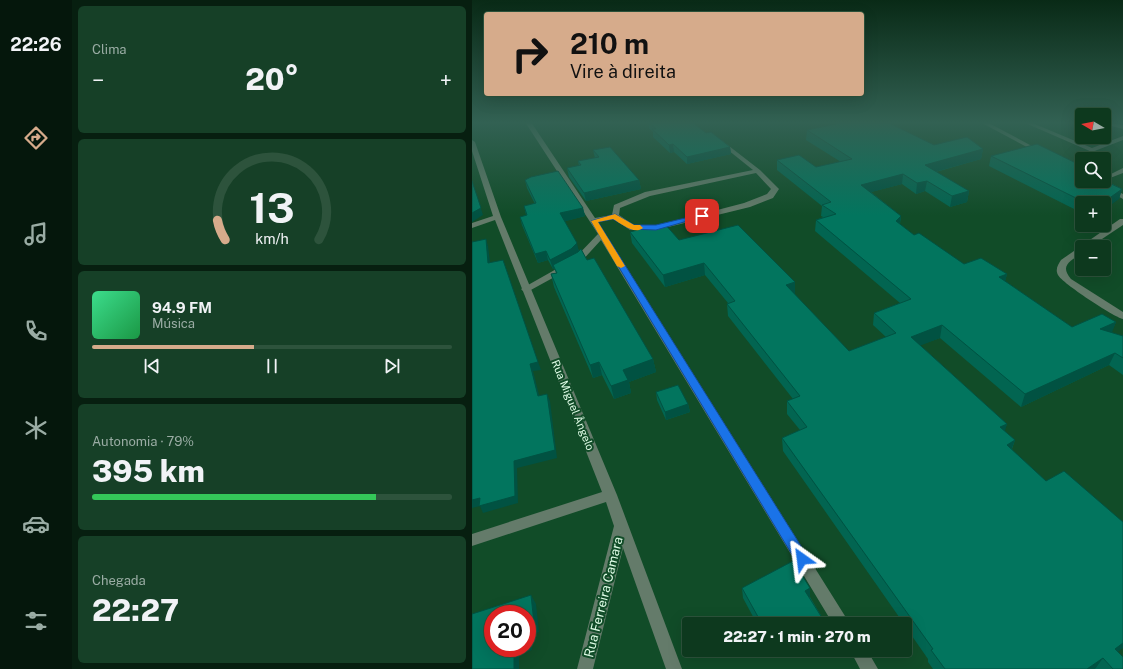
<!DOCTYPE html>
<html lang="pt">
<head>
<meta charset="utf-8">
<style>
	:root { --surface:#0d391e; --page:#164027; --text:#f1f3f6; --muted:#9aaca4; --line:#2d533c; --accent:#d6ab8b }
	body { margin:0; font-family:"Public Sans",sans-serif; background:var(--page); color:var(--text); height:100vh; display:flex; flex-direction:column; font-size:15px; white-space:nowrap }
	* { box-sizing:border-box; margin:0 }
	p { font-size:13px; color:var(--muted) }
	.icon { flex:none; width:22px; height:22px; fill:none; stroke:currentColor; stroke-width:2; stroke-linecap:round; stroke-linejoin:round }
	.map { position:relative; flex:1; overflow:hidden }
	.details { display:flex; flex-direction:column; gap:6px; padding:6px; background:#071f10; width:400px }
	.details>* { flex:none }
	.banner { position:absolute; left:12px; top:12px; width:380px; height:84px; border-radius:4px; box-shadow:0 4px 16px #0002,0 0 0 1px var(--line); background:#d6ab8b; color:#111; overflow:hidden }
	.needle { width:26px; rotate:280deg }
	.tools { position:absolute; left:603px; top:108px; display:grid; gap:8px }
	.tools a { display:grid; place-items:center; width:36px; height:36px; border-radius:4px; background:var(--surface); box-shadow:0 4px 16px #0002,0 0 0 1px var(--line); font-size:20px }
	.speed { position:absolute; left:12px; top:605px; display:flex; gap:8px; font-size:20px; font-weight:700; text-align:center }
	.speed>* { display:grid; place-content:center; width:52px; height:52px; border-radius:50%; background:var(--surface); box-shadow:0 4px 16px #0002,0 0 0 1px var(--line); line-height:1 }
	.speed .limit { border:6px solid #d22; background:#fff; color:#111 }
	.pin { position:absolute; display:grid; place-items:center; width:34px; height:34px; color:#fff; margin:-17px; border-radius:8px; box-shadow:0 2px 6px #0006 }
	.me { position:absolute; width:44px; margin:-22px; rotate:329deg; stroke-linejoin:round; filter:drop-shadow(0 0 3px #0008) }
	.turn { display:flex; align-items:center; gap:14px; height:84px; padding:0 20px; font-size:18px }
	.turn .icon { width:52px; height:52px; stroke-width:2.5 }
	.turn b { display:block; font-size:28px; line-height:34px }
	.big { font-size:30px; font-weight:800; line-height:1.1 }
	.details .tile { flex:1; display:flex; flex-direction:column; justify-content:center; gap:6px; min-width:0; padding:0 14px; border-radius:6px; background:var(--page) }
	.details .dial { align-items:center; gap:0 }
	.dial svg { height:104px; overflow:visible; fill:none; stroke:var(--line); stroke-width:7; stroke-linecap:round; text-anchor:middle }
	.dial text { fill:var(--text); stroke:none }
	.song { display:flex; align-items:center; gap:12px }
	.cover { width:48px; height:48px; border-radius:6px; background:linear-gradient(135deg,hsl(150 70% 55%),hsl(140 70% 35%)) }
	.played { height:4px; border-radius:2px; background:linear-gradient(90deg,var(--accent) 45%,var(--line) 45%) }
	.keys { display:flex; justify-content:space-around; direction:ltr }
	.heat { display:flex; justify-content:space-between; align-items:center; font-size:22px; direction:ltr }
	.charge { height:6px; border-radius:3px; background:linear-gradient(90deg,#34c759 79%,var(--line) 0) }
	.trip { position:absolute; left:210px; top:617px; width:230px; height:40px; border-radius:4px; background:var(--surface); box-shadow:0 4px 16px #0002,0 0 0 1px var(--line); font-weight:800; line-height:40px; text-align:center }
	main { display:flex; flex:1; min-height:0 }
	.dock { display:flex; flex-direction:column; width:72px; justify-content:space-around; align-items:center; background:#05170c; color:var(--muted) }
	.dock .icon { width:28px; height:28px }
	.dock .current { color:var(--accent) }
	.dock b { font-size:18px; color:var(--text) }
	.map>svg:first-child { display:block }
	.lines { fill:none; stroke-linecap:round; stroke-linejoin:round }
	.service { fill:#647b6a; fill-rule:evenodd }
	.minor { fill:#647b6a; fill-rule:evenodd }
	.wall { fill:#026551 }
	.shaded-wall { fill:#015242 }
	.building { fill:#02755e; stroke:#015242 }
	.route { fill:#1a73e8; stroke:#114b97 }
	.slow { fill:#f59e0b }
	.labels { text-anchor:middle; stroke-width:4; stroke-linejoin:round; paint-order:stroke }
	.street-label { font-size:11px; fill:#dffce6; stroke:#114c28 }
	.near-street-label { font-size:13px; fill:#dffce6; stroke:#114c28 }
</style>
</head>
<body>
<main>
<nav class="dock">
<b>22:26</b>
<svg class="icon current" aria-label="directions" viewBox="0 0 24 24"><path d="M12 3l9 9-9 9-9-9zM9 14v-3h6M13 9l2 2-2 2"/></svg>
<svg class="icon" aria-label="music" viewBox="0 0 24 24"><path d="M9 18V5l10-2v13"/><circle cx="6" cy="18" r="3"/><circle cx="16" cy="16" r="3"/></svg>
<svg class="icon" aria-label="phone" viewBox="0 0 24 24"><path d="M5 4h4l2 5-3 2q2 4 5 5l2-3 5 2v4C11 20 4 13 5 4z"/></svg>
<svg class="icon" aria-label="climate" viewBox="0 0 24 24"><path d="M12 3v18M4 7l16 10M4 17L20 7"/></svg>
<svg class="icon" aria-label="car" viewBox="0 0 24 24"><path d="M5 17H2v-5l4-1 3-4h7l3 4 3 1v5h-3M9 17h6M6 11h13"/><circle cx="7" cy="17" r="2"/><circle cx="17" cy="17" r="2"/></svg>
<svg class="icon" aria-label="filters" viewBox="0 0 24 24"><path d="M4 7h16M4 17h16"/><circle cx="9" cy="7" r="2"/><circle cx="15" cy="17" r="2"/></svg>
</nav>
<section class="details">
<div class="tile"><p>Clima</p>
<div class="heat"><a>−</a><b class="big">20°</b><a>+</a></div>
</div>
<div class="tile dial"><svg viewBox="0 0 100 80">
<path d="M14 69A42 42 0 1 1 86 69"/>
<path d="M14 69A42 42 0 0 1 8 54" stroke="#d6ab8b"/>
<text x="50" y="56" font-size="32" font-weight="700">13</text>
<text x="50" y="72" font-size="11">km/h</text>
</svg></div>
<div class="tile">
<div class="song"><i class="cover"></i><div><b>94.9 FM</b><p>Música</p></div></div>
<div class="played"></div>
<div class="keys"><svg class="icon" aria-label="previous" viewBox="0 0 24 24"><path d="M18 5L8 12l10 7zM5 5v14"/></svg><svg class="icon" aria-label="pause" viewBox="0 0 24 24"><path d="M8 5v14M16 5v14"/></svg><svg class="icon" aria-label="next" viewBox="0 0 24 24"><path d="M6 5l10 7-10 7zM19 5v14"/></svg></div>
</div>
<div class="tile"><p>Autonomia · 79%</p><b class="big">395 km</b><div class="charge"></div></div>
<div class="tile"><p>Chegada</p><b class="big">22:27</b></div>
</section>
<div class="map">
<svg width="651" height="669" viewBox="0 0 651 669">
	<rect width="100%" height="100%" fill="#114c28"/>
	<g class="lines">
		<path class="service" d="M53,122H59L123,218L140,215L142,205L173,192L281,170L246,142L245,141L248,139L288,170L307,189L301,198L278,207L184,230H158L142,219L126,222L378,624H361L129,240L108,263L57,291H51L49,289L102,259L126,234ZM284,173L299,189L295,194L272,203L184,226H163L147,215L148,208L178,196Z
			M378,650H395L406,669H388Z"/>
		<path class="minor" d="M508,122H515L571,152L566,153Z
			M551,122H558L620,148L651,136V140L620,152Z
			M632,122L651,125V129L632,124Z
			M0,140L3,142L29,217L145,495L210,669H194L151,548L121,669H105L142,526L134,502L0,546V534L130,492L23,220L0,228V223L21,216L0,151Z
			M651,168V173L638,178L635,176Z
			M618,181H626L651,194V199Z
			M648,219H651V225L618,247H610V253C599,261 587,265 599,279L651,312V319C642,317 590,283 586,275C583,269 586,265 589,260Z"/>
	</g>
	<path class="wall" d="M176,122H220L234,133L258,147L259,154L215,164L202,152L198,153L181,137V132L177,128Z
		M335,130L462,145L511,149L509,159L464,172L497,191L495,202L478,207L453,191L444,194L430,184L399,192L429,216L428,224L442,235L492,264L535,274L533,281L600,327L644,322L639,333L651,336V375L637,365L549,407L468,338L448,345L535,424L532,431L543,440L540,449L646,652L651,669H461L456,662V659L433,626V624H432L311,451L310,438L328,430L315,414V401L321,399L256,316L255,304L256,303L233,275L193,287L160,243L158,232L207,240L323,282V294H322L377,351L414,337L401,325L402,313L428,303L343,231L344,220L351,217L349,216L350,206L305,170V160L344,167L369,162L334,140Z
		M121,150L167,180L169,189L114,201L97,177L95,168L107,166L106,161L123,158Z
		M519,156L638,181L637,182L650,189L647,199L632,203H610V213L517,166Z
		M53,180L111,208L113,216L93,221L107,251L115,260L181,359L184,372L157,382L159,393L142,399L130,375L121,378L82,287L79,274L84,273L82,268L81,269L76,260L66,263L50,225L48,217L54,215L52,206L63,204L55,188Z
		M184,392L216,404L218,412L194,420L185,400Z
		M270,588L338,597L354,624H285L271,598Z"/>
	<path class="shaded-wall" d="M201,144L202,152L198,153L197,145Z
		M258,147L259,154L215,164V157Z
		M511,149L509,159L452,175L453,165Z
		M431,174L430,184L388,195L389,185Z
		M167,180L169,189L114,201L112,193Z
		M0,181L11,215L0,222Z
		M455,181L453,191L444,194L445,183Z
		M650,189L647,199L632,210V203H631Z
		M497,191L495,202L478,207L480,196Z
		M111,208L113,216L91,222L88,213Z
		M429,216L427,227L424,221Z
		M14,239L16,246L19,270L16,263Z
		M105,243L107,252L81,265L82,268L81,269L78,260Z
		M74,251L76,260L66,263L63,254Z
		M31,260L69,370L61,371L69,403L66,396Z
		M232,263L233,275L193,287L191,275Z
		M535,274L532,286L527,277Z
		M323,282V294L314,297V285Z
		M644,322L639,335L628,329Z
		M470,325L468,338L437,350L439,337Z
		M643,353L637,365L549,407L553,394Z
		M181,359L184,372L157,382L159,393L142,399L139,386L151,370Z
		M127,362L130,375L121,378L118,365Z
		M75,394L78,401L85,458L45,468L46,503L11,513L8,506L0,508V500L42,461Z
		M216,404L218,412L194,420L193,412Z
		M535,424L531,437L528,427Z
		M543,440L538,453L535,445Z
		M338,588V597L333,600V591Z
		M59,595L64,604L67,632L60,635V650L47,655V669H42V648H55V626Z
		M315,621L316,624H310Z
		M651,643V648L635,660L643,649Z
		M631,658L623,669H615Z"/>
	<path class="building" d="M176,122H220L234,133L239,132L258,147L215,157L201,144L197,145L180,129H184Z
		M374,122H415L462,145L495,137L511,149L453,165L497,191L480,196L455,181L445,183L431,174L389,185L429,216L424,221L442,235L447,233L492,264L509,258L535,274L527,277L600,327L630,314L644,322L628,329L651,336V358L643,353L553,394L470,325L439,337L535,424L528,427L543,440L535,445L574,481L592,471L651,522V643L643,649L651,657V669H641L631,658L615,669H473L459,650L461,649L310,438L335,427L315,401L328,396L255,304L263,301L232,263L191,275L158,232L192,223L207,240L266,225L323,282L314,285L377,351L424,333L402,313L439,299L344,220L364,214L350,205L359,202L305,160L327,155L344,167L380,159L335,130Z
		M565,144L610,166V181H632V178L638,181L635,182L650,189L632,202L614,203L519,156Z
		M138,147L167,180L112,193L95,168L109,165L106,161L127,157L121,150Z
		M86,171L111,208L88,213L105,243L99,249L78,260L74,251L63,254L48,217L55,215L52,206L64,203L53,180L59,177Z
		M0,181L9,208L0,213Z
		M14,239L16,263L31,260L66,362L58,364L66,396L75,394L83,450L42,461L43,496L7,506L8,498L0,500V242Z
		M109,249L115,260L122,258L181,359L151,370L156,380L139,386L127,362L118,365L79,274L85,273L81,265L106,252Z
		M206,385L216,404L193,412L184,392Z
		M321,561L338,588L333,591L354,624H317L315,621L310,624H290L270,588Z
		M59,595L62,623L55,626V614H21V648H42V669H0V614Z"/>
	<linearGradient id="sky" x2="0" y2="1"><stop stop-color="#092a16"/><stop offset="0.57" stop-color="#326153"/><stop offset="1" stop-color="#326153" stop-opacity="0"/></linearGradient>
	<rect width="651" height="215" fill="url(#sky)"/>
	<path class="route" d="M143,214L162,225H184L230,214L233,216L184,230L158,229L141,219L126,222L334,554L336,559L334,563L330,565L325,563L119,221Z"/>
	<path class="slow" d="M143,214L162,225H168L171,228C162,235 150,224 141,219L126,222L153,266L149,268L145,266L119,221Z"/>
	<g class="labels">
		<g class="street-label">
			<text transform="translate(101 405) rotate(68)" y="4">Rua Miguel Ângelo</text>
		</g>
		<g class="near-street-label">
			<text transform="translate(131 597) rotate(-76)" y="5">Rua Ferreira Camara</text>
		</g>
	</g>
</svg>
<div class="tools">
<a><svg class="needle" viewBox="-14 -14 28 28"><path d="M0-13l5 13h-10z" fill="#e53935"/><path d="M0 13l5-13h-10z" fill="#9aaca4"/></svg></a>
<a><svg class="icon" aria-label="search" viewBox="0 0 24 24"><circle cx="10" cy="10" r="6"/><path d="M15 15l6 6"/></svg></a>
<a>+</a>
<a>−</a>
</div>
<div class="speed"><div class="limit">20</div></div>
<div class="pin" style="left:230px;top:216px;background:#d93025"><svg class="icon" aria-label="arrive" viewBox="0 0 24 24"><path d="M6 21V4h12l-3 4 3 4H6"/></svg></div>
<svg class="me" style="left:330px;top:559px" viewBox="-20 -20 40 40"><path d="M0-17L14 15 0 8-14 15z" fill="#1a73e8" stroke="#fff" stroke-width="4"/></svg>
<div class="trip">22:27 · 1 min · 270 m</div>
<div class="banner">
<div class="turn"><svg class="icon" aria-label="right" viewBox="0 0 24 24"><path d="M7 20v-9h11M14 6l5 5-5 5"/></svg><div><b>210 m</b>Vire à direita</div></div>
</div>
</div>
</main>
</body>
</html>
